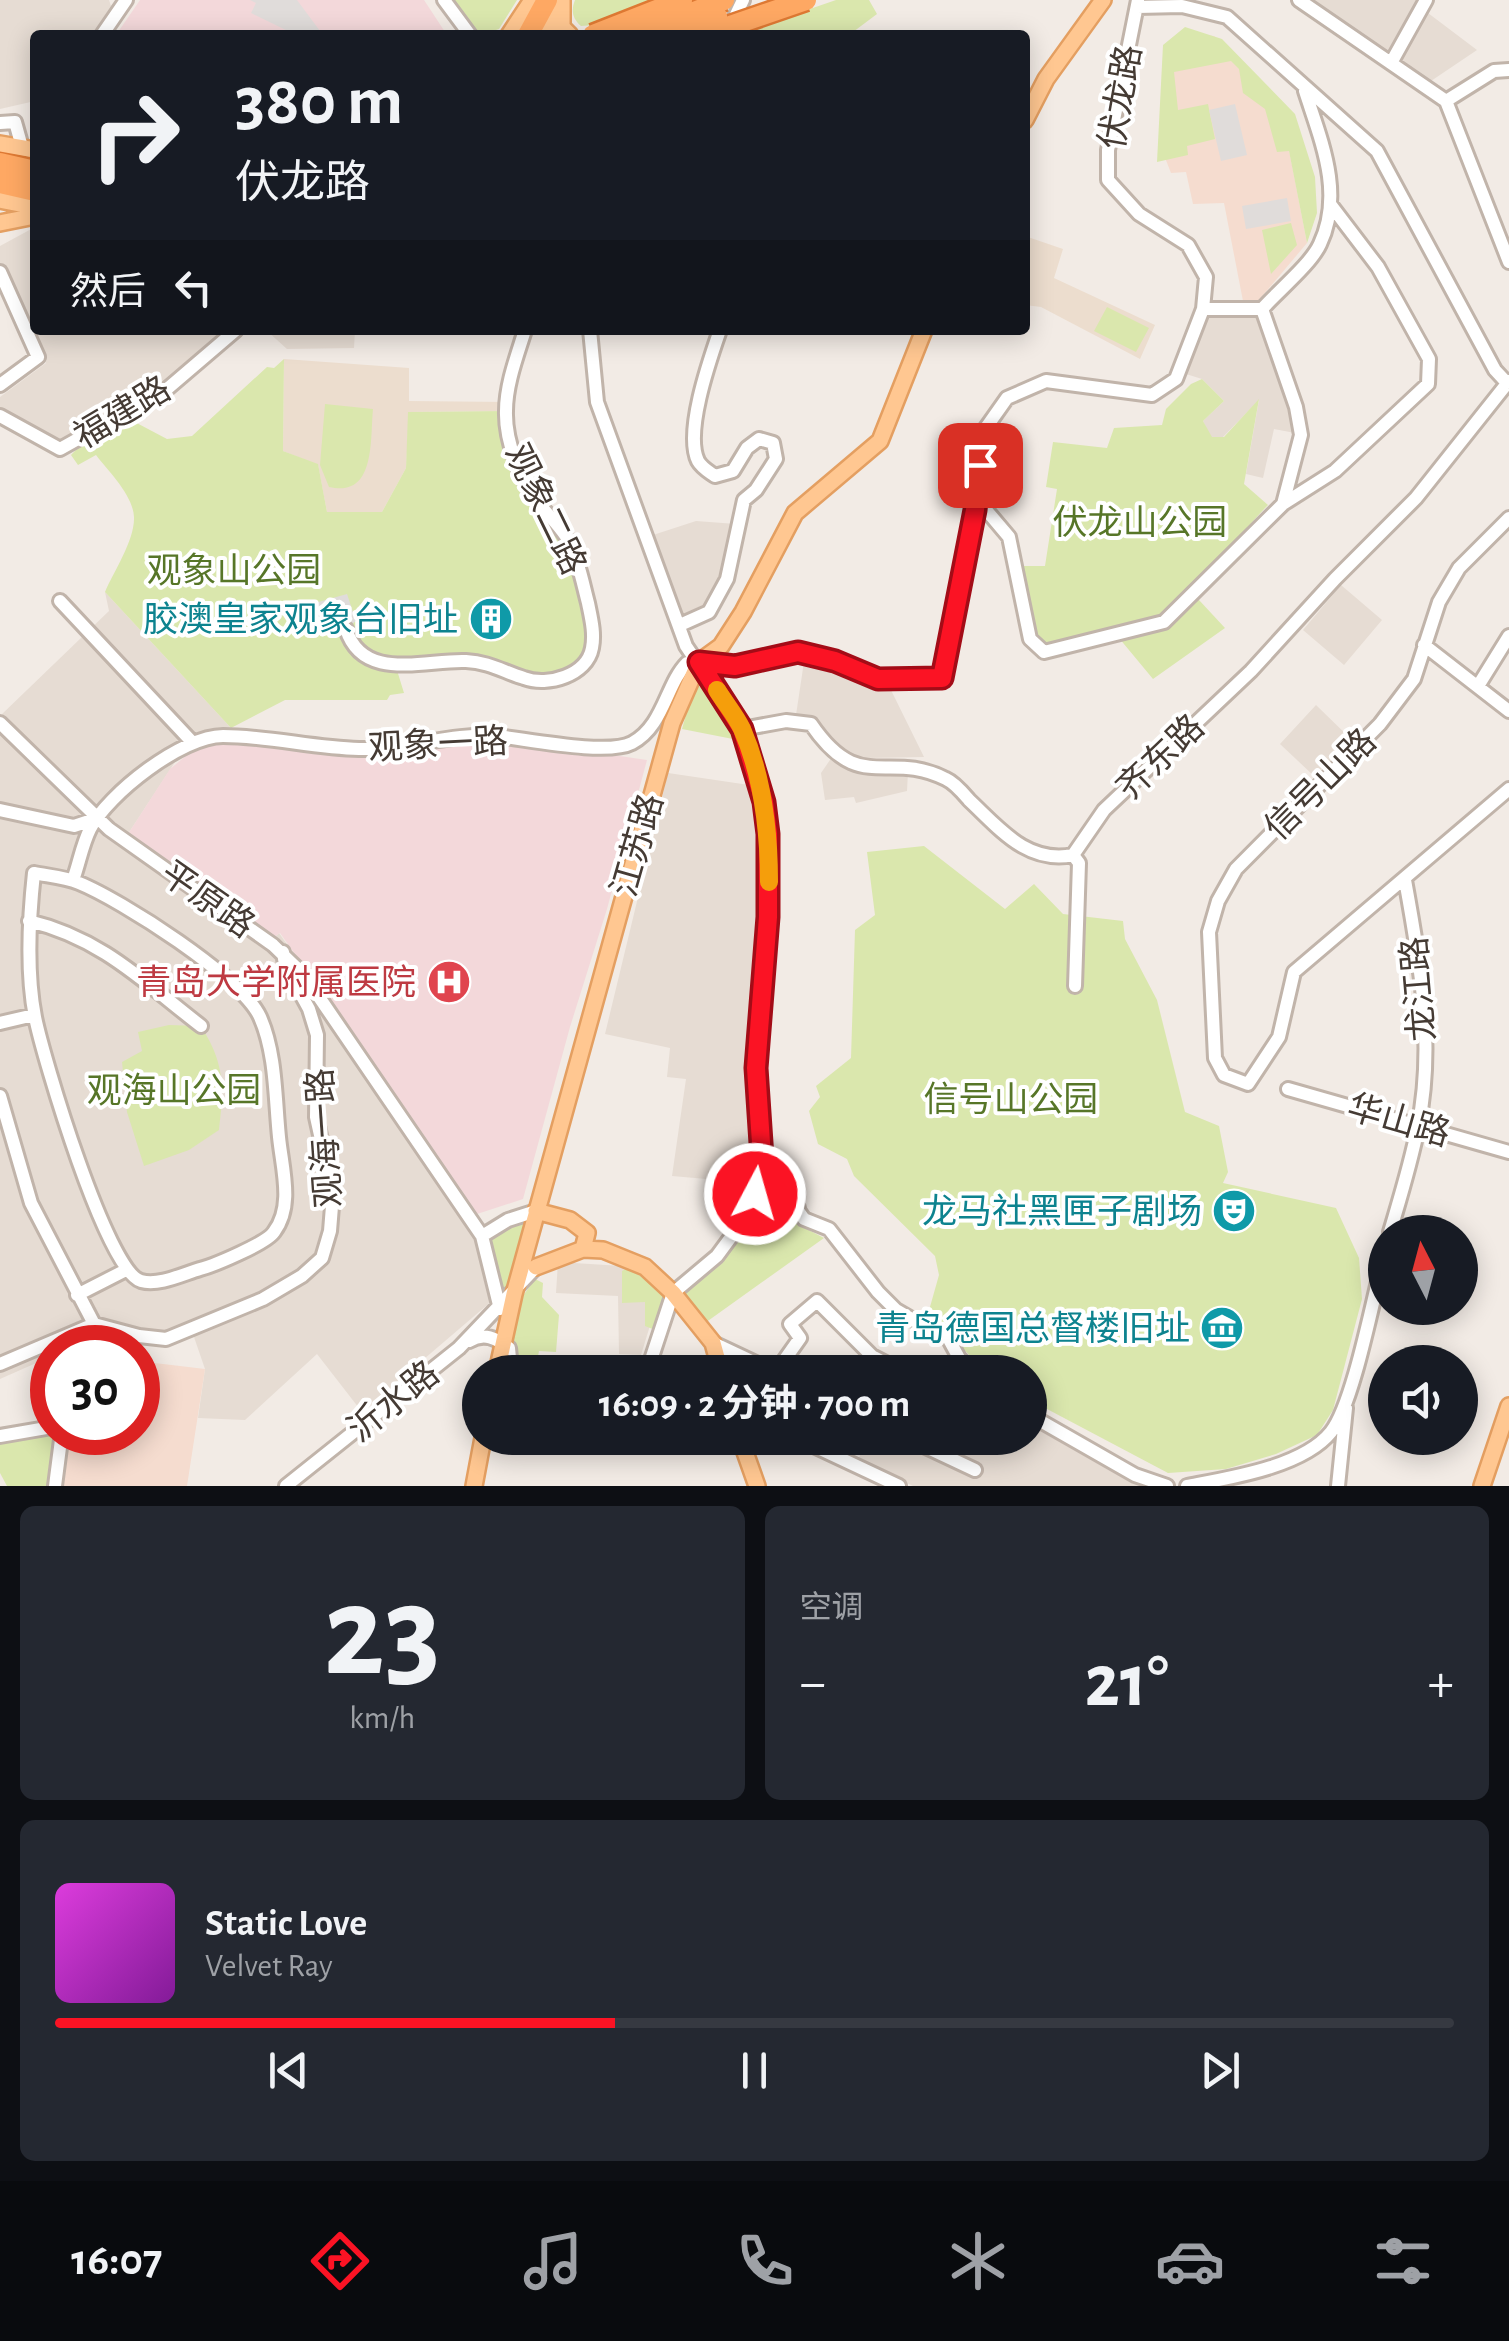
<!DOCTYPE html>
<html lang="zh">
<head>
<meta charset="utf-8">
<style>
	:root { --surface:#171b24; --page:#242831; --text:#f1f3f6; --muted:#9ea1a6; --line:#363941; --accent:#fb1324 }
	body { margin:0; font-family:"Alegreya Sans","Noto Sans SC",sans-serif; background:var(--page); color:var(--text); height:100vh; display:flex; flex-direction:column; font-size:38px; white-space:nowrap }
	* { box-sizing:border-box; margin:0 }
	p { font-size:32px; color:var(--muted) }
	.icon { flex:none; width:55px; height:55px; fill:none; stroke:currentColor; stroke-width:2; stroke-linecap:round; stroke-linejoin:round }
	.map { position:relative; height:1486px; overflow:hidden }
	.panel { display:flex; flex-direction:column; gap:20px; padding:20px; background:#0d0f14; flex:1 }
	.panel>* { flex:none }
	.guide { position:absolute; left:30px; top:30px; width:1000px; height:305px; border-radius:10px; box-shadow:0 5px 25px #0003; background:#171b24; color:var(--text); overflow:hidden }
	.needle { width:65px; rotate:354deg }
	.buttons { position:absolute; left:1368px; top:1215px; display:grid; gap:20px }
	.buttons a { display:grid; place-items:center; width:110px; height:110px; border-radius:50%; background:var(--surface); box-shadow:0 5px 25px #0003; font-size:50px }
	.speed { position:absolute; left:30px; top:1325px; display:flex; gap:20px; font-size:50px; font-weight:700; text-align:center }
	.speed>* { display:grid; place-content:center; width:130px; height:130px; border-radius:50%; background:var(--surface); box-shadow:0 5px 25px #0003; line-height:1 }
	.speed .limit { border:15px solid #d22; background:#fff; color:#111 }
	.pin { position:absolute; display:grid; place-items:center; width:85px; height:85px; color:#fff; margin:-42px; border-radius:20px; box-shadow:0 5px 15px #0006 }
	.me { position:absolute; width:110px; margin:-55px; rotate:6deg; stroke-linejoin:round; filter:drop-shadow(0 0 8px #0008) }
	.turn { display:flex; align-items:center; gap:35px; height:210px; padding:0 40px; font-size:45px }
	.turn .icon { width:130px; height:130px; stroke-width:2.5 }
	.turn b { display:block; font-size:70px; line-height:85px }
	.then { display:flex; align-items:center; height:95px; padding:0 40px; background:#0003; gap:20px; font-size:38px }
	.big { font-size:75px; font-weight:700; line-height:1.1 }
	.panel .tile { flex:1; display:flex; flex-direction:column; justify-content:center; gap:15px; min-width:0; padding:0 35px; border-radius:15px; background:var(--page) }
	.panel .dial { align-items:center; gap:0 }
	.dial b { font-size:130px; line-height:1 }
	.song { display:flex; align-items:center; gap:30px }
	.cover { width:120px; height:120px; border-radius:15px; background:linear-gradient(135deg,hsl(300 70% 55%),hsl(290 70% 35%)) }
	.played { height:10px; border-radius:5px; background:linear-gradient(90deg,var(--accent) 40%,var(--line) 40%) }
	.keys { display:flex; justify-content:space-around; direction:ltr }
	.heat { display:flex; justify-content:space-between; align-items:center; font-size:55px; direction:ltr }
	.panel .tiles { flex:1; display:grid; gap:20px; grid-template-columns:1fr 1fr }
	.tile:last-child { grid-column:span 2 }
	.trip { position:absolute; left:462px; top:1355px; width:585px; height:100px; border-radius:50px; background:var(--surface); box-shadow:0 5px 25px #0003; font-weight:700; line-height:100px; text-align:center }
	.dock { display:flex; height:160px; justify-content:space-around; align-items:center; background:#090b0e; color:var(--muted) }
	.dock .icon { width:70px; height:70px }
	.dock .selected { color:var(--accent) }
	.dock b { font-size:45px; color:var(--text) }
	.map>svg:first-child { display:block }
	.residential { fill:#e6dcd3 }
	.commercial { fill:#f5dccf }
	.education { fill:#ecddce }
	.medical { fill:#f3d8da }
	.green { fill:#dae7ad }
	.parking { fill:#e0dcda }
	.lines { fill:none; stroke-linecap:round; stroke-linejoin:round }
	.minor-casing { stroke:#c1b4aa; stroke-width:18 }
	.major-casing { stroke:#e49f61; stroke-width:20 }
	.highway-casing { stroke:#de7933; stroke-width:25 }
	.minor { stroke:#fff; stroke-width:12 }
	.major { stroke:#ffc791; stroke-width:15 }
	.highway { stroke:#fea863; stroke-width:20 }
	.highway-bridge-casing { stroke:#de7933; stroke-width:25; stroke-linecap:butt }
	.highway-bridge { stroke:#fea863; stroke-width:20 }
	.route-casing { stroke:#a30c17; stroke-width:25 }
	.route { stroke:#fb1324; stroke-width:18 }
	.slow { stroke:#f59e0b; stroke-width:18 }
	.labels { text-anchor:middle; stroke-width:8; stroke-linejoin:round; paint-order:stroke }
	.street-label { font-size:35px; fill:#453b34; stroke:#fff }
	.park-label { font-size:35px; fill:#577628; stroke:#fff }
	.culture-label { font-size:35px; fill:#0d838f; stroke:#fff; text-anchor:end }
	.health-label { font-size:35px; fill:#be3a42; stroke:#fff; text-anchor:end }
</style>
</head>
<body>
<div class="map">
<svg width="1509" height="1486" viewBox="0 0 1509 1486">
	<rect width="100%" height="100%" fill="#f2ebe5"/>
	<path class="residential" d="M0,0H109L111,6L92,35H35V101L0,109Z
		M1312,0H1418L1390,54Z
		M1428,13L1477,50L1431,81L1401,61Z
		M35,227V330H266L228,331L164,383L62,443L14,421L0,407V397L46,363L0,263V246Z
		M1208,317L1256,318L1286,397L1295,433L1274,429L1263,478L1246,474L1259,400L1223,437L1211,438L1203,421L1224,401L1202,379L1186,374Z
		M266,330H355L354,348L287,349Z
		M696,521L736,524L725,576L707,603L682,615L653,535Z
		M1341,585L1382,620L1344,665L1303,630Z
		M105,592L231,728L175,762L128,834L275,937L279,933L477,1214V1237L493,1300L362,1412L317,1354L245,1420L198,1418L205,1369L194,1337L158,1346L85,1341L71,1347L52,1348V1356L0,1379V716L109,611Z
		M805,655L888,684L924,757L863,758L849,753L835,742L818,720L796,715Z
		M1316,705L1353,741L1314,776L1280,744Z
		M832,757L859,771L908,772L907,791L856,803L854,797L825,800L821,773Z
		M668,773L749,785L758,807L760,852L749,1034V1109L756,1158L752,1183L672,1176L686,1079L667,1077L670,1048L605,1034Z
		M558,1262L622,1266L656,1306L641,1355L619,1354L618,1296L556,1293Z
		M1030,1420L1142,1486H913L858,1460L867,1438H1030Z"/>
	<path class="commercial" d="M1178,33L1214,36L1236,54L1289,150L1307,243L1259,300L1243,301L1224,203L1193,204L1186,172L1171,173L1162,150Z
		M138,1361L205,1369L187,1486H58L67,1433L138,1432Z"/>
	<path class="education" d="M1025,236L1063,249L1054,278L1155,325L1140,359L1041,307L1025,305Z
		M284,359L409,368V401L507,402L505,411L409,412L406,468L382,512H327L318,465L283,451Z"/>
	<path class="medical" d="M140,0H424L447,35H116Z
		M503,739L647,760L607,909L570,1027L523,1199L477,1214L280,933L274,937L128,834L170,769L198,746L229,740L300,750L367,755Z"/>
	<path class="green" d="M448,0H517L499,29C472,39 463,20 448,0Z
		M575,0H653L654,2L595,25L581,26C572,18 571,10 575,0Z
		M836,0H869L877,14L849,35H734Z
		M1185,27L1222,39L1295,114L1315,177L1317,213L1307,243L1289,151L1277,152L1265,109L1243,93L1239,69L1231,61L1174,72L1178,110L1208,104L1215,139L1187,146L1188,155L1157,162L1163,45Z
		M1291,223L1297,245L1271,274L1262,230Z
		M1107,307L1149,328L1136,352L1094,331Z
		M284,359L283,451L318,464L327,512H382L406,468L408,412L505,411L520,470L570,542L592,652C554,701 543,670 497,666C464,664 429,667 396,667L404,693L390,695L387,700H285L231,728L105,592C114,571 135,540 134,517C133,495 109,472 96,455L78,465L71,455L114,411L167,439L192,436L267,367L274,368Z
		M1202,379L1224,401L1203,421L1212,437H1224L1259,399L1244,484L1268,505C1242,531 1222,562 1196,589L1199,600L1225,628L1153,679L1119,638L1036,649L1015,566H1045L1057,489L1046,487L1053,442L1107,448L1114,428L1162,425L1166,409L1191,384Z
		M325,404L373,409C370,440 376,498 329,487L320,465Z
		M698,686L704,688L734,729L738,740L682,729L693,690Z
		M924,846L1005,909L1034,884L1063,914L1123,921L1125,939L1157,1000L1185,1112L1219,1126L1228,1172L1223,1183L1336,1208L1359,1258L1362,1299L1333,1410L1317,1435L1276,1454L1226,1469L1168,1473L1030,1400V1372H984L961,1346L964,1332L935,1323L936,1316L928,1314L939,1275L935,1256L854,1176L847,1159L818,1144L809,1111L820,1097L816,1086L851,1058L855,930L875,915L867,852Z
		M169,1025L201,1026C225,1065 224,1085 219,1130L189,1150L144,1166L127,1112L122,1062L142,1051L138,1032Z
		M791,1211L799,1225L824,1238L705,1323L683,1294C712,1270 739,1248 757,1214Z
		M531,1216L512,1289L501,1296L486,1239Z
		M631,1266L666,1295L655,1330L645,1326V1302L622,1303V1271Z
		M535,1279L543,1283L542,1297L559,1315L556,1352L539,1351L535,1372H507L522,1297Z
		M58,1433L50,1486H7L0,1473V1442Z"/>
	<path class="parking" d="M250,0H297L323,35H289L290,32L251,13L256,3Z
		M1235,104L1247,155L1221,161L1209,110Z
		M1287,198L1291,221L1246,229L1242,206Z
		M347,594L356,621L346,629L308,633L297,608Z"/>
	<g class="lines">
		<g class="minor-casing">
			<path id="minor" d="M444,0L470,35
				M1299,0L1446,101L1509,262
				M1137,7L1182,6L1227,17L1377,151L1495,370L1507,383
				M731,25L743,0
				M102,35L126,0
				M1391,63L1426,0
				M1446,101L1494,71L1509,70
				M0,123L15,122L22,147
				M0,272L38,357L0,385
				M1203,309H1262C1278,291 1311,264 1320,244C1344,193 1321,141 1305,91
				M590,330L597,402L686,646L742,729L764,802L769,833L768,917L756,1068L761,1158L755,1195L745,1218L717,1256L673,1293L647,1372
				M0,416L60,449L167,389L236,330
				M976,498L1009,537L1030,639L1044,652L1164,622L1283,504L1301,435L1296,407L1262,309
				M1283,504L1335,471L1428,384L1429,359L1378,267L1330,204
				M1509,518L1459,568L1439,602L1414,679L1380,724L1236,869L1218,901L1209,932L1215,1058L1224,1075L1248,1084L1279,1037L1294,972L1509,789
				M60,601L193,743
				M680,625L709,612L727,579L744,500L756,490L776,459L773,443L759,439L747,448L733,471L715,476C708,471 702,468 698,461C684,432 710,359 720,330
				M346,629C363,683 426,659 466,661C489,662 504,672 524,678C548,687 587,675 592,648C595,633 591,618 588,603C583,584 579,563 571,545C564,530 549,516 538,503C520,479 505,441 506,411C506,384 517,356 525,330
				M1424,645L1509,711
				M1478,686L1509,636
				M0,723L109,829L273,945L304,975L482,1236L500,1309
				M742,729L786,721L811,724C860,796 887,749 946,779C955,783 963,793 969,800C1000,829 1027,864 1073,855L1104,810L1251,671L1335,579L1416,498L1509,381
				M0,810L74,826L98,818
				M1073,855L1079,863L1075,986
				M34,873C49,876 65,877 79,883C121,900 242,977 260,1017C276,1053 275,1098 279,1137C282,1168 294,1206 274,1232C267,1243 215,1265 200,1269C183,1274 159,1286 141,1281C107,1272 43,1057 35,1017C26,971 29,919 34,873Z
				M73,880C79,864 82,845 90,829C108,794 182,736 223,736C268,736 314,748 359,749C405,750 451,733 496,736C526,739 607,756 632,743C664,726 666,684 687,663L735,666L798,652L835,661L878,679L942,678L975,510L983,432L1007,398L1046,381L1152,395L1176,379L1203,309L1206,277L1188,245L1139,214L1108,180V150L1138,0
				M29,921C101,938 144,982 201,1026
				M0,1023L34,1015
				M1288,1089L1509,1152
				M0,1096L31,1203L94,1324L139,1336L166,1339L263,1299L302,1276L322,1258L330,1231L333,1194L316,1117L317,1035L309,1009L285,965L283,952
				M761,1158L804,1219L829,1229L878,1292L896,1310L927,1328L946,1334L959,1358L973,1372
				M747,1217L757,1210L798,1208
				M1390,1232C1400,1198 1411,1163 1418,1127C1435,1045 1420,962 1405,880
				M482,1236L508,1220L536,1211
				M77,1295L126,1270
				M469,1341C484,1332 496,1338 509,1348L510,1358
				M713,1343L775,1372
				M0,1364L94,1324
				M776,1372L800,1338L790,1324L817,1301L872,1356L903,1372
				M1030,1415L1135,1475L1167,1486
				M0,1436L52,1427
				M578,1438C593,1447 607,1449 622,1438
				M797,1438L899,1486
				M907,1438L975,1470
				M55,1486L62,1432
				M286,1486L459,1348L536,1267
				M1187,1486C1229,1478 1303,1467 1331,1432C1354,1403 1374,1293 1385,1253
				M1338,1486L1346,1408"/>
		</g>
		<g class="major-casing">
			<path id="major" d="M562,0V27L570,35
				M509,35L532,0
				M546,35L559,7
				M1025,120L1046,79L1103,0
				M0,144L35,150
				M0,200L35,207
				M0,223L35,216
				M536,1211L570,1220L587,1233L583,1249
				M536,1267L583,1249L603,1250L645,1267L673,1293L713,1343L721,1372
				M497,1372L514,1294L672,723L699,662L721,646L743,612L795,513L880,441L924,330
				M740,1438L757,1486
				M474,1486L483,1438
				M1482,1486L1509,1406"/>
		</g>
		<g class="highway-casing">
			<path id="highway" d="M528,35L547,0
				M0,163L35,171
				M0,183L35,191"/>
		</g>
		<use href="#minor" class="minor"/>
		<use href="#major" class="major"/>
		<use href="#highway" class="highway"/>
		<g class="highway-bridge-casing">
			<path id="highway-bridge" d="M593,35L682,0
				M637,35L724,0
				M668,35L717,16
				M704,35L806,0"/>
		</g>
		<use href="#highway-bridge" class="highway-bridge"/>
	</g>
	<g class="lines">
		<g class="route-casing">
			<path id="route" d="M755,1194L762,1158L756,1068L768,917V834L764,802L742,729L699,662L735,666L798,652L835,661L878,679L942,678L975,510L980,465"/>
		</g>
		<use href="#route" class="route"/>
		<path class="slow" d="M717,690C725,703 736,716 742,729C763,777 769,831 769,882"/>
	</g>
	<defs>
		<g id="building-disc" transform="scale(2.25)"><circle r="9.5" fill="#0f9aa8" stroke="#fff"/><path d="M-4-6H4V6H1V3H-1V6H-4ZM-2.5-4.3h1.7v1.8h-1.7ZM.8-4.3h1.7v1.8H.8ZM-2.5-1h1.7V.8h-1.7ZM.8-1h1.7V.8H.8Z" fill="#fff"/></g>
		<g id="hospital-disc" transform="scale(2.25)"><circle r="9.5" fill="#e0444e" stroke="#fff"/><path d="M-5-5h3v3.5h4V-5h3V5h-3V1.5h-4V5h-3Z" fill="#fff"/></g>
		<g id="theatre-disc" transform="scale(2.25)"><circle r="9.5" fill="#0f9aa8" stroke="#fff"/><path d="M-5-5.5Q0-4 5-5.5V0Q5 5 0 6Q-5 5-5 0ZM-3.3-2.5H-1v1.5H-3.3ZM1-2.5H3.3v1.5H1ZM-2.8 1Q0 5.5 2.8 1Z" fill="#fff"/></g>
		<g id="museum-disc" transform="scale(2.25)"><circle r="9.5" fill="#0f9aa8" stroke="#fff"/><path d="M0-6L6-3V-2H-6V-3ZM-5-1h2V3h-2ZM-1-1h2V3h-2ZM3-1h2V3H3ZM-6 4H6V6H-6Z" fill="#fff"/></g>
	</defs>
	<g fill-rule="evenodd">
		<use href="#building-disc" x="491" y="619"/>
		<use href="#hospital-disc" x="449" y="982"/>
		<use href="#theatre-disc" x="1234" y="1211"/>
		<use href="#museum-disc" x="1222" y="1328"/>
	</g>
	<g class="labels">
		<g class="street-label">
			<text transform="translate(1120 97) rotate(-80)" y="12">伏龙路</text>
			<text transform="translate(122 412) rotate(-31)" y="12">福建路</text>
			<text transform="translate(546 509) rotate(64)" y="12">观象二路</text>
			<text transform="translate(438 744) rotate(-3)" y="12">观象一路</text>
			<text transform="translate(1160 757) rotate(-44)" y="12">齐东路</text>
			<text transform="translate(1320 784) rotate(-45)" y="12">信号山路</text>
			<text transform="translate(637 845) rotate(-74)" y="12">江苏路</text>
			<text transform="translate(208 899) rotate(35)" y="12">平原路</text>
			<text transform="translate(1418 989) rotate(-95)" y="12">龙江路</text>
			<text transform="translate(1399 1120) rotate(16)" y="12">华山路</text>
			<text transform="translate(324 1138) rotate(-94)" y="12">观海一路</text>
			<text transform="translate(393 1401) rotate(-39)" y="12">沂水路</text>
		</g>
		<g class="park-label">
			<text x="1140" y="534">伏龙山公园</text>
			<text x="234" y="582">观象山公园</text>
			<text x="174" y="1102">观海山公园</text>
			<text x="1011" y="1111">信号山公园</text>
		</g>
		<g class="culture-label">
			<text x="458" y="631">胶澳皇家观象台旧址</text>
			<text x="1202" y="1223">龙马社黑匣子剧场</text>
			<text x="1190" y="1340">青岛德国总督楼旧址</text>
		</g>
		<g class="health-label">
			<text x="416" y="994">青岛大学附属医院</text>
		</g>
	</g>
</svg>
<div class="buttons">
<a><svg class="needle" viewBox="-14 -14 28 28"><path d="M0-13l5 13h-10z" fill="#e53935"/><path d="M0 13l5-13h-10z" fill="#9ea1a6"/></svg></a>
<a><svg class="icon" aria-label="sound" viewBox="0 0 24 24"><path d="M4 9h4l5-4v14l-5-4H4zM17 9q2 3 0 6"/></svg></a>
</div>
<div class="speed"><div class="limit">30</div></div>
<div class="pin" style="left:980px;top:465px;background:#d93025"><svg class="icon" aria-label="arrive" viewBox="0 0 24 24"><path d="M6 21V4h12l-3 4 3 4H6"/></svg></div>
<svg class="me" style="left:755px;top:1194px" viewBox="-20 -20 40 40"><circle r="17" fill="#fb1324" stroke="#fff" stroke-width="3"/><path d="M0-11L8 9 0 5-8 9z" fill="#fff"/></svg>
<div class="trip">16:09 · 2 分钟 · 700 m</div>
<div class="guide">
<div class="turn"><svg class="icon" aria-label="right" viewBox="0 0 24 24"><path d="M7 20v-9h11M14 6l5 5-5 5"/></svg><div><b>380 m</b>伏龙路</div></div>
<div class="then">然后<svg class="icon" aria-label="left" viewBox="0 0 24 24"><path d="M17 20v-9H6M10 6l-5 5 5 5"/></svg></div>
</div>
</div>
<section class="panel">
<div class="tiles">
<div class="tile dial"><b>23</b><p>km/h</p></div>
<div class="tile"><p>空调</p>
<div class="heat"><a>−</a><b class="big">21°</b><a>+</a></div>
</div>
<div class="tile">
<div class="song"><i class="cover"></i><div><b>Static Love</b><p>Velvet Ray</p></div></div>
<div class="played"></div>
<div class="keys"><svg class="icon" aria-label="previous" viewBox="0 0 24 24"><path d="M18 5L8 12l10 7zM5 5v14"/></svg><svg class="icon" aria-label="pause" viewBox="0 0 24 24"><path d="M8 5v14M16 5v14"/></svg><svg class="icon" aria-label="next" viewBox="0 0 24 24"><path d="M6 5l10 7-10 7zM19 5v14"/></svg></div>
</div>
</div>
</section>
<nav class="dock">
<b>16:07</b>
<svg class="icon selected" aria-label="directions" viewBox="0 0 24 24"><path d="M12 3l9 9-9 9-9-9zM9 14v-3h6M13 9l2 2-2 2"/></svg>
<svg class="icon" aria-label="music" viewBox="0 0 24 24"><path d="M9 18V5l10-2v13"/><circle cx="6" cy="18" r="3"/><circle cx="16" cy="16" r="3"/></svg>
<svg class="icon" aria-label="phone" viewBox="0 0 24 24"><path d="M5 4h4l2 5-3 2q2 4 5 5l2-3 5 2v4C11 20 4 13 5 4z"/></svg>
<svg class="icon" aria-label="climate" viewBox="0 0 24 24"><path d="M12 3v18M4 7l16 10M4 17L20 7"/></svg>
<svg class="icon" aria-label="car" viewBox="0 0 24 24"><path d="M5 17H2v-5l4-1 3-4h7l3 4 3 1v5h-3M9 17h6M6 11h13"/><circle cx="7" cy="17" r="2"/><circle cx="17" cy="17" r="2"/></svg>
<svg class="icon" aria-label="filters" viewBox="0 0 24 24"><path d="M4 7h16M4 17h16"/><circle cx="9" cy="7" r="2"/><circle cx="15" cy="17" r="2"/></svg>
</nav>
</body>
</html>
